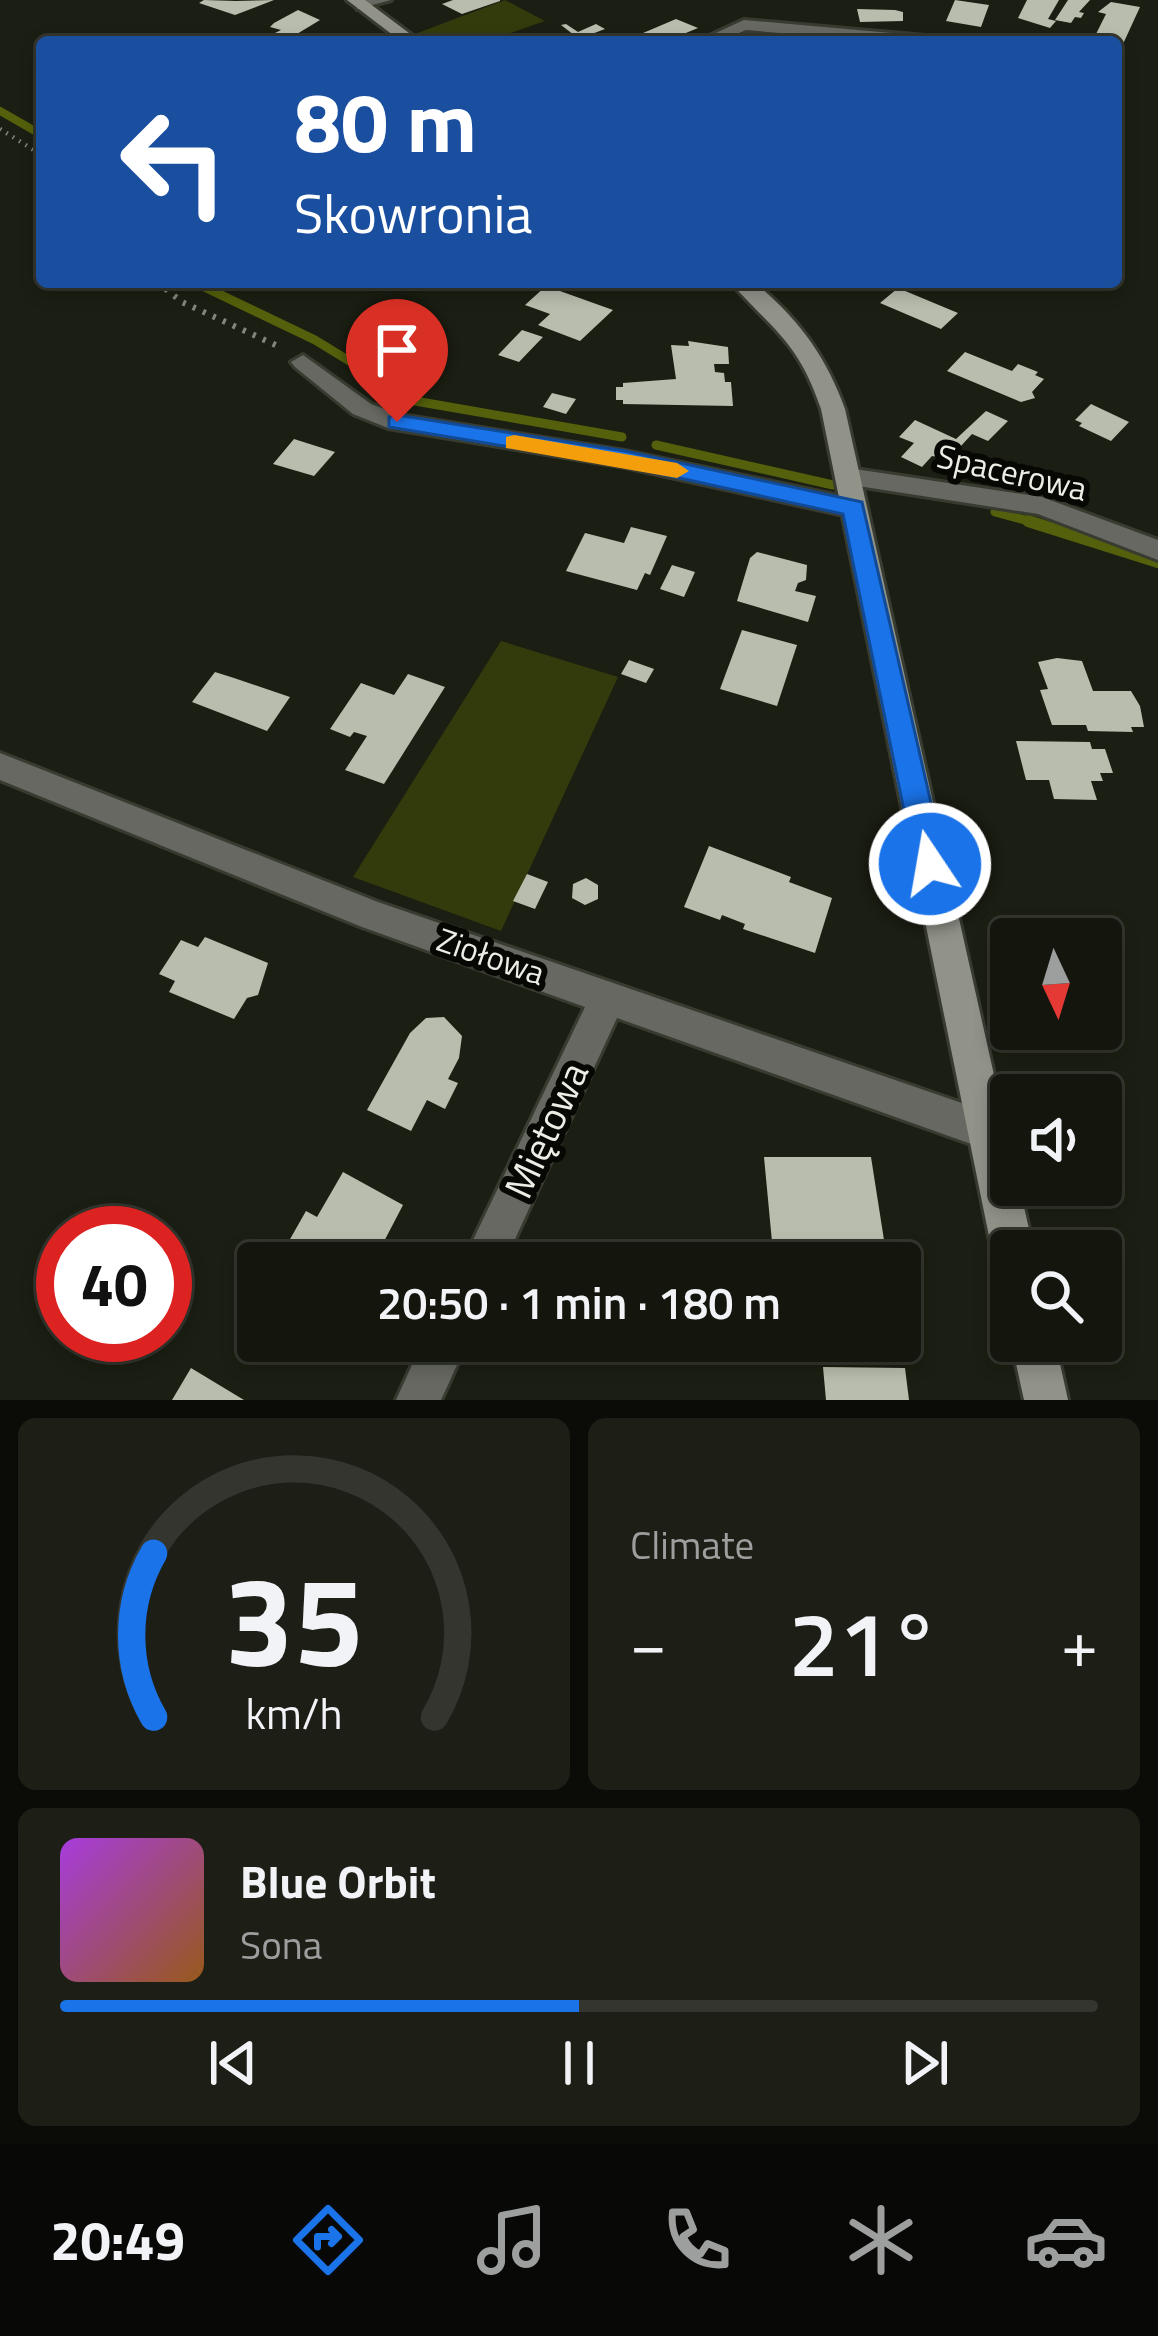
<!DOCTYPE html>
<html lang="en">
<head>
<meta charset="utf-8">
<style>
	:root { --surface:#14160e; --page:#1d1f17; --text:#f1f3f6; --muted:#9d9f9e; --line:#33352e; --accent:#1a73e8 }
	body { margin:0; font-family:"Titillium Web",sans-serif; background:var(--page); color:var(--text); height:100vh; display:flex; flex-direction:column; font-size:45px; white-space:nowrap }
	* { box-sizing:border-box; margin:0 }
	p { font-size:39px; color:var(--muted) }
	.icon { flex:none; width:66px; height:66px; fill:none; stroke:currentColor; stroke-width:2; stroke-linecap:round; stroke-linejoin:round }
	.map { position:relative; height:1400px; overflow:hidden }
	.drawer { display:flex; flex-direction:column; gap:18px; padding:18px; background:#0b0c08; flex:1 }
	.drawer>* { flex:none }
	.hud { position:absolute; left:36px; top:36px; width:1086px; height:252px; border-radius:12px; box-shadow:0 6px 18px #0003,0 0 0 3px var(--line); background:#1a4fa0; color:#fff; overflow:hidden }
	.needle { width:78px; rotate:176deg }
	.controls { position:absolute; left:990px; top:918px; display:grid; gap:24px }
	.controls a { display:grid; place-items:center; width:132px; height:132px; border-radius:12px; background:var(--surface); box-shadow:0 6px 18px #0003,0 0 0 3px var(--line); font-size:60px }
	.speed { position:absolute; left:36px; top:1206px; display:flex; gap:24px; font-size:60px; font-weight:700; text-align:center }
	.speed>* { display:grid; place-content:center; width:156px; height:156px; border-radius:50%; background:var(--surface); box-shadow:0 6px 18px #0003,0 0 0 3px var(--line); line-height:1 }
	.speed .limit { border:18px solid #d22; background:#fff; color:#111 }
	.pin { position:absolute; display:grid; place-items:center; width:102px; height:102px; color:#fff; margin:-123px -51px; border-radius:50% 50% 50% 0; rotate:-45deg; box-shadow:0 0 12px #0007 }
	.pin .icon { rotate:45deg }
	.me { position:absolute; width:132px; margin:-66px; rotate:348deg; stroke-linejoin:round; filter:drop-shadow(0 0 9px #0008) }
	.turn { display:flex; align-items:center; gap:42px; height:252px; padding:0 60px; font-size:54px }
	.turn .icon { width:156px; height:156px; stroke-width:2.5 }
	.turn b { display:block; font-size:84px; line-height:102px }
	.big { font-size:90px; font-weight:600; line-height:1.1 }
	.drawer .tile { flex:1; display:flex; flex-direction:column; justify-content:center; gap:18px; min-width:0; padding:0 42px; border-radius:18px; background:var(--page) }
	.drawer .dial { align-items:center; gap:0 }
	.dial svg { height:312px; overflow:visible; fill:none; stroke:var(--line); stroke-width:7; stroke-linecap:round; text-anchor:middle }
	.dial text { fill:var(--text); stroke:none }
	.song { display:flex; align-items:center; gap:36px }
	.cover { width:144px; height:144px; border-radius:18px; background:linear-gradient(135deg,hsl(280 70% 55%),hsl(30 70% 35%)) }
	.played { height:12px; border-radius:6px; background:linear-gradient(90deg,var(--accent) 50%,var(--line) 50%) }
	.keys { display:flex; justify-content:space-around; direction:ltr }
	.heat { display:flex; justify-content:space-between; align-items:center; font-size:66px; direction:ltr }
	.drawer .tiles { flex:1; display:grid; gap:18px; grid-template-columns:1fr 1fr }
	.tile:last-child { grid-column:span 2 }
	.trip { position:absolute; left:237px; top:1242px; width:684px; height:120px; border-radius:12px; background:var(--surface); box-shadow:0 6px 18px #0003,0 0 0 3px var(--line); font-weight:600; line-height:120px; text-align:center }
	.tab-bar { display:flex; height:192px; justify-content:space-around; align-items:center; background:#080906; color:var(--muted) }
	.tab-bar .icon { width:84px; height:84px }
	.tab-bar .selected { color:var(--accent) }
	.tab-bar b { font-size:54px; color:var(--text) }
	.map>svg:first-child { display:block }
	.green { fill:#333b0c }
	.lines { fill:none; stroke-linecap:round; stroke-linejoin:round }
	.stream-far2 { stroke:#54600b; stroke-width:8 }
	.stream-far1 { stroke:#54600b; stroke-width:9 }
	.stream { stroke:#54600b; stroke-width:12 }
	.building { fill:#b9bdad }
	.street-casing { stroke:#383b30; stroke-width:6 }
	.secondary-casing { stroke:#383b30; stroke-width:6 }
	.path-far1 { stroke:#83867b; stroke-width:4.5; stroke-dasharray:1.5 6; stroke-linecap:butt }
	.path { stroke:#83867b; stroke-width:6; stroke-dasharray:3 8; stroke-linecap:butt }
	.street { fill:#666861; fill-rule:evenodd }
	.secondary { fill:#919389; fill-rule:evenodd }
	.route { fill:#1a73e8; stroke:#114b97; stroke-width:3 }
	.slow { fill:#f59e0b }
	.labels { text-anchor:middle; stroke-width:12; stroke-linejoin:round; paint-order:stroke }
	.street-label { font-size:33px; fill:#eceee5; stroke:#070804 }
	.near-street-label { font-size:39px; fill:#eceee5; stroke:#070804 }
</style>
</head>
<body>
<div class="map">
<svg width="1158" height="1400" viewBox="0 0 1158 1400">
	<rect width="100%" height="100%" fill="#1b1e12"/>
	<path class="green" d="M505,0L545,21C506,34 453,58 415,34Z
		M501,641L618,677L501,931L353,877Z"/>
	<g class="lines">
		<path class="stream-far2" d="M0,111L42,135"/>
		<path class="stream-far1" d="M194,282L315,340L415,401L622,437
			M656,445L833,485
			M995,512L1040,524"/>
		<path class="stream" d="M1028,521L1158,562"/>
	</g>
	<path class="building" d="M204,0L236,1L274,0L235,15L199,3Z
		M453,0H500V1L462,14L442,4Z
		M955,0L989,5L981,27L946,21Z
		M1027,0H1059L1048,19L1056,21L1050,28L1018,18Z
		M1068,0H1090L1079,12L1084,13L1081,18L1075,17L1071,23L1055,20Z
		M1111,2L1140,7L1123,44L1094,38L1106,14L1098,12Z
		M857,9L895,10L903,12V21L860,22Z
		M298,10L320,20L287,40L271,35L281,30L270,27L274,23Z
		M676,19L698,28L664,42L636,36Z
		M566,24L578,32L596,24L605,29L581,38L590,42H556L574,35L561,25Z
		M546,286L613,310L580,341L538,325L550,314L525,305Z
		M898,288L958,313L941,329L880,303Z
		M377,318L425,336L407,352L355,336Z
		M522,330L543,337L519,362L498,355Z
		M688,341L728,347L729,364H714L715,372L724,373L725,382H731L733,406L623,404V400H616V387H623V383L676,379L671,345L689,346Z
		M965,352L1012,371L1018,364L1038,372L1035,375L1044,379L1032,392L1035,398L1021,402L947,371Z
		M552,393L576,399L566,414L543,407Z
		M1091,404L1129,422L1111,441L1079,426L1082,423L1075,420Z
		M986,411L1008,421L988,441L972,434L949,459L932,456L922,467L901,457L914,443L899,437L915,420L956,439Z
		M294,439L335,452L314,476L273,464Z
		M631,527L667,536L650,575L645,573L637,590L566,571L585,533L624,543Z
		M757,552L807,565L806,580L798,583L795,591L816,596L808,622L737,601L750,558Z
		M672,565L695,572L684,597L660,589Z
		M742,630L797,645L777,706L720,689Z
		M1057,658L1082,661L1093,691H1131L1140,706L1144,727H1131L1133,732L1088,731L1086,725H1052L1040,690L1048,689L1038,662Z
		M629,660L654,669L646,683L621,674Z
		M215,672L234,678L290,697L267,731L192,702Z
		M408,674L445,687L384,784L345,770L367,736L354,732L350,737L330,729L361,683L394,695Z
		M1016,741L1090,742L1092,749H1105L1113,773H1100L1103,781H1091L1097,800L1054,799L1049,780H1026Z
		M709,846L791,877L789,882L832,898L815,953L743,929L745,924L722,915L720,920L684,907Z
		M527,874L548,882L535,909L513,901Z
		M586,878L598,885V899L585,905L572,898L573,884Z
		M205,937L268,963L258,995L247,998L234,1019L169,992L175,981L159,974L181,940L198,947Z
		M444,1017L462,1036L459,1058L448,1079L458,1083L445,1109L427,1100L411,1131L367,1110L410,1033L426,1018Z
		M764,1157H871L884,1240L853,1239L857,1263H774Z
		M343,1172L403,1205L379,1251L393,1259L390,1263H282L281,1255L306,1211L317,1217Z
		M823,1367L905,1368L909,1400H826Z
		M191,1368L244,1400H172Z"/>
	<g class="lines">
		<g class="street-casing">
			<path id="street" d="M366,0H391L357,9V3Z
				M744,20L937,37L945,42H881L746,30L718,42H696Z
				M303,355L371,404L401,415L625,451L853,499L866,508L853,517L625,467L388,428L353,414L295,367L291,362Z
				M848,468L1042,497L1158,540V560L1038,514L839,483L835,477L839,471Z
				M0,753L378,902L988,1112L1002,1117L1007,1131L1002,1145L988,1150L617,1018L504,1263H462L585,1007L362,927L0,780Z
				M423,1341H468L441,1400H396Z"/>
		</g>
		<g class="secondary-casing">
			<path id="secondary" d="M347,0H365L421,42H402Z
				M730,282H754C798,318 826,356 845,409L1011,1151V1185H1019L1034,1251H1011V1271L998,1266L992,1251L821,409C798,341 774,331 730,282Z
				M1011,1341H1055L1068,1400H1024Z"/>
		</g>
		<path class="path-far1" d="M0,129L42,155"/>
		<path class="path" d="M157,282L182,302L282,348"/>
		<use href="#street" class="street"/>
		<use href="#secondary" class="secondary"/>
	</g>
	<path class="route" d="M397,415L625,451L862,502L945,864L941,874L930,877L919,874L915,864L843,514L625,466L389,427V417Z"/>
	<path class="slow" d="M514,435L677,463L689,471L677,478L506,448V437Z"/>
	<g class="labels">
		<g class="street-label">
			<text transform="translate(1012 472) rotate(13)" y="12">Spacerowa</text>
			<text transform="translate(491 956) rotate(19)" y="12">Ziołowa</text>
		</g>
		<g class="near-street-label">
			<text transform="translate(546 1130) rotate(-65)" y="14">Miętowa</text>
		</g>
	</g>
</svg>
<div class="controls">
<a><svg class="needle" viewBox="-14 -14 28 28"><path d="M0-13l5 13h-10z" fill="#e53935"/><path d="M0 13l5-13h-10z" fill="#9d9f9e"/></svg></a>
<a><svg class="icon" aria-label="sound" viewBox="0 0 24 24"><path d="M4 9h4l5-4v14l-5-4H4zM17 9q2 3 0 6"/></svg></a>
<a><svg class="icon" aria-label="search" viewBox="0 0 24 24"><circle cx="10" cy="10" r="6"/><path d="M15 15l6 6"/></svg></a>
</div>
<div class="speed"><div class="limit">40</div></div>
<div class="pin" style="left:397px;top:422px;background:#d93025"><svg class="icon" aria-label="arrive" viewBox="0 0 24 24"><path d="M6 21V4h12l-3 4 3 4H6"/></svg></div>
<svg class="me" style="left:930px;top:864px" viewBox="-20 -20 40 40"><circle r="17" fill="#1a73e8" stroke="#fff" stroke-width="3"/><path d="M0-11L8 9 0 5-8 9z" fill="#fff"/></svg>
<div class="trip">20:50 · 1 min · 180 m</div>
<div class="hud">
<div class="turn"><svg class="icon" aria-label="left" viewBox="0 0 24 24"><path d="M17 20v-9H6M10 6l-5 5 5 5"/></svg><div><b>80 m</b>Skowronia</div></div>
</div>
</div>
<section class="drawer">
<div class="tiles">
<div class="tile dial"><svg viewBox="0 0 100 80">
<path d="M14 69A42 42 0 1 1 86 69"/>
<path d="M14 69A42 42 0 0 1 14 27" stroke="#1a73e8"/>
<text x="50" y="56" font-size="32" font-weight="700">35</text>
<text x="50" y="72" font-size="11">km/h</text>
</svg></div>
<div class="tile"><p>Climate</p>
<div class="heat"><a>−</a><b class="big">21°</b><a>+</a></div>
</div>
<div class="tile">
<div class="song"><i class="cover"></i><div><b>Blue Orbit</b><p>Sona</p></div></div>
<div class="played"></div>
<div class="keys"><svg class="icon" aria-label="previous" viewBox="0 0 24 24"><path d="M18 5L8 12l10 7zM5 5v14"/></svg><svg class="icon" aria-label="pause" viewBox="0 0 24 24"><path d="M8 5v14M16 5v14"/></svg><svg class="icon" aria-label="next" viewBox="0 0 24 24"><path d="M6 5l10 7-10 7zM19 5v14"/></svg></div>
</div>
</div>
</section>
<nav class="tab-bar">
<b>20:49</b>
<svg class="icon selected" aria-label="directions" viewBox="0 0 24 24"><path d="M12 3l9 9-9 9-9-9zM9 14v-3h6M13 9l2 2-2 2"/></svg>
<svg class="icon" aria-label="music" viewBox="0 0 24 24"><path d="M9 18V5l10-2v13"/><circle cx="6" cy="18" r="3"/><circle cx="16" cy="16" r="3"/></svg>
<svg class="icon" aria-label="phone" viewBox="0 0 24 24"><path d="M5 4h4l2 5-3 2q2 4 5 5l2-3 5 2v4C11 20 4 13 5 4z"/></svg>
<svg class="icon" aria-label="climate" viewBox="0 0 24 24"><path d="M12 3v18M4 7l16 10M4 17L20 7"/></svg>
<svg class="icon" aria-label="car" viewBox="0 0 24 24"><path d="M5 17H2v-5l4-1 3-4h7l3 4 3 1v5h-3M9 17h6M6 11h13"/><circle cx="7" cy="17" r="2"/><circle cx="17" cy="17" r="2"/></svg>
</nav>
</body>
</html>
